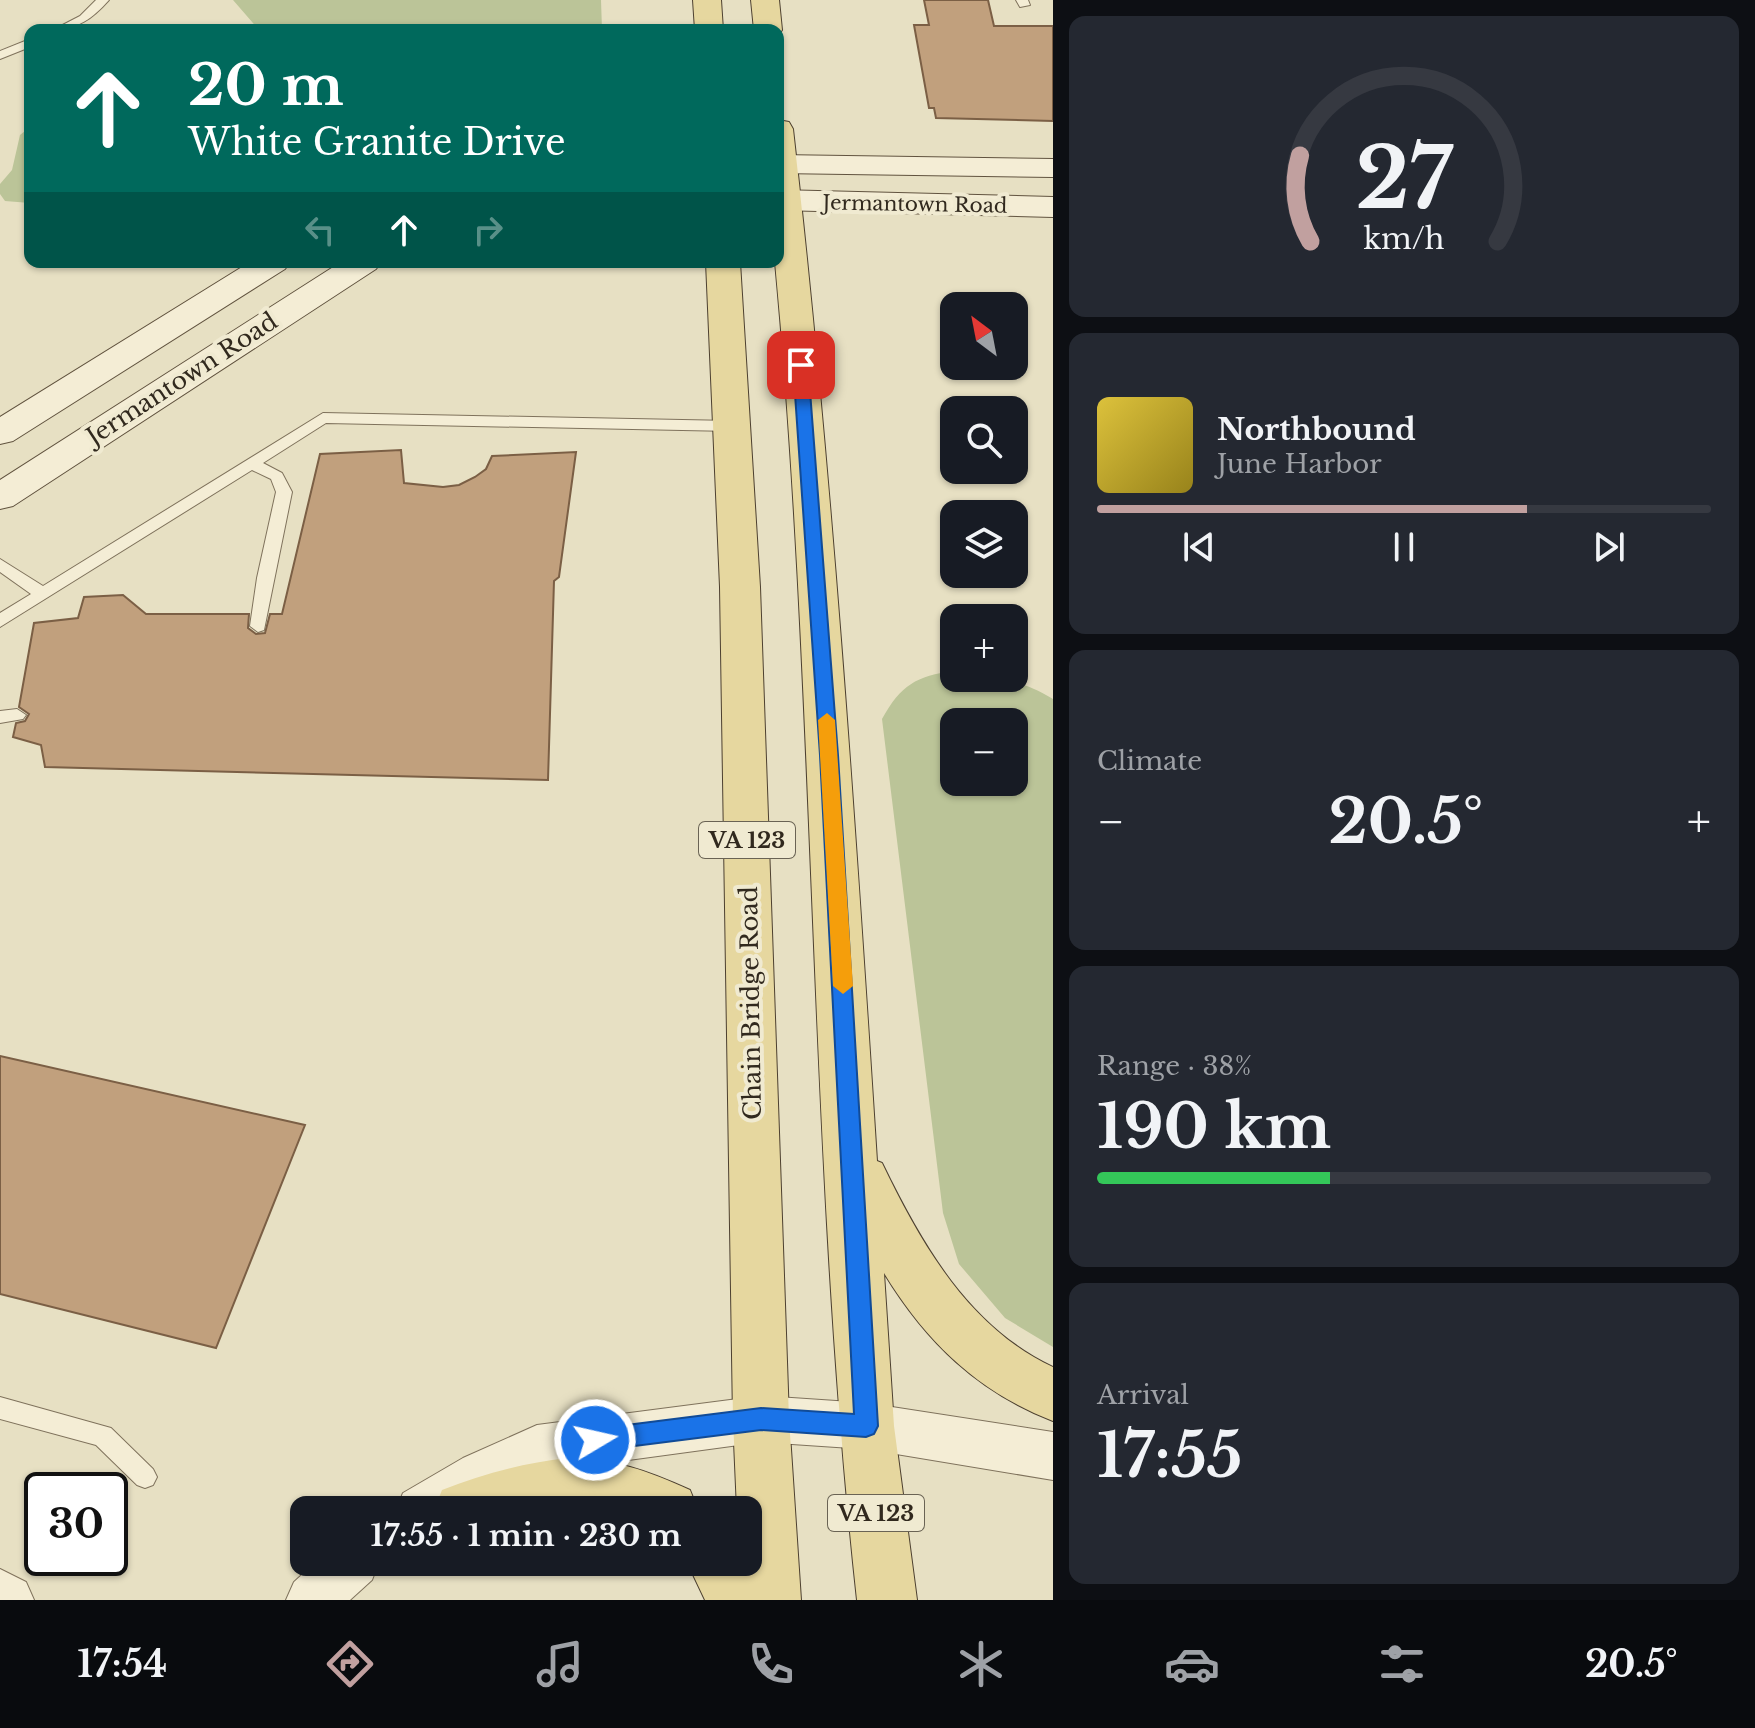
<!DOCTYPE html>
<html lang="en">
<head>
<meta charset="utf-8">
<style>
	:root { --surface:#171b24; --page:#242831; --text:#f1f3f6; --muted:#9ea1a6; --line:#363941; --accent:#c1a09f }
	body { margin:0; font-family:"Libre Baskerville",serif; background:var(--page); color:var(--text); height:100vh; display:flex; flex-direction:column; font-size:30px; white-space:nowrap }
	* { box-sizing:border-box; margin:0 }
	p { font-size:26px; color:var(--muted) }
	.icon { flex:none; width:44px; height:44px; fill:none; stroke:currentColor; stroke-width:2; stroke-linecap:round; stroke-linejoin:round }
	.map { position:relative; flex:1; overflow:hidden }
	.details { display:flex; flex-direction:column; gap:16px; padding:16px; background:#0d0f14; width:702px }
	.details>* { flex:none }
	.top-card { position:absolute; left:24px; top:24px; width:760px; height:244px; border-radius:16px; box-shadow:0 2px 6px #0004; background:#00695c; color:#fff; overflow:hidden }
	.needle { width:52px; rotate:328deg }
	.fabs { position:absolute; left:940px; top:292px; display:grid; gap:16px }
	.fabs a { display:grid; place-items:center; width:88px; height:88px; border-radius:16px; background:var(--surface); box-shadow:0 2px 6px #0004; font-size:40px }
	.speed { position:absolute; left:24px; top:1472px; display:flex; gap:16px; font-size:40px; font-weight:700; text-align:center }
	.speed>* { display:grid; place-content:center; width:104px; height:104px; border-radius:50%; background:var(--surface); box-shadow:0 2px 6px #0004; line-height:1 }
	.speed .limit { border:4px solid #111; border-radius:12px; background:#fff; color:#111 }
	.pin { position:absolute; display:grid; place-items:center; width:68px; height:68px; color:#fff; margin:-34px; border-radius:16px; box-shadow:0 4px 12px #0006 }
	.me { position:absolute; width:88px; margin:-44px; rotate:81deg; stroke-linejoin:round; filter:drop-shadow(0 0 6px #0008) }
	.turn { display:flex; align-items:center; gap:28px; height:168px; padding:0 32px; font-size:36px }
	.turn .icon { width:104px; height:104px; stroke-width:2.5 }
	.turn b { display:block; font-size:56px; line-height:68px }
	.lanes { display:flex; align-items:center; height:76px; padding:0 32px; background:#0003; justify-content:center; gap:40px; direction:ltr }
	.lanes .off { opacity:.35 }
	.big { font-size:60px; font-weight:700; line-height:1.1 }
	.details .widget { flex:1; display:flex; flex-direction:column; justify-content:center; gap:12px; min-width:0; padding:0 28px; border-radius:16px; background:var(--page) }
	.details .dial { align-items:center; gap:0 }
	.dial svg { height:208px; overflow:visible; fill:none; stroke:var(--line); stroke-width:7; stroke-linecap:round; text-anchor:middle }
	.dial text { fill:var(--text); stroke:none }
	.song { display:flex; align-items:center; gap:24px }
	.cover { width:96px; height:96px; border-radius:12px; background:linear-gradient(135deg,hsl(50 70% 55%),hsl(50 70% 35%)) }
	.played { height:8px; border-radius:4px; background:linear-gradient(90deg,var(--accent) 70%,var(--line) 70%) }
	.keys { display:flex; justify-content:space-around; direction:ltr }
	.heat { display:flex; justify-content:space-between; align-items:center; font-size:44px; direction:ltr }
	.charge { height:12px; border-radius:6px; background:linear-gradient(90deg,#34c759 38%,var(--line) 0) }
	.trip { position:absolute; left:290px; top:1496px; width:472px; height:80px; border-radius:16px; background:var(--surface); box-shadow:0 2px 6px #0004; font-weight:700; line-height:80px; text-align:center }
	.tab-bar { display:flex; height:128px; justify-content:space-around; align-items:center; background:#090b0e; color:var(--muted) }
	.tab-bar .icon { width:56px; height:56px }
	.tab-bar .selected { color:var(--accent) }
	.tab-bar b { font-size:36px; color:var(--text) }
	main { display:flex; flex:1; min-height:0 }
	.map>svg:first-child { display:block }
	.green { fill:#bbc498; fill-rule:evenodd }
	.building { fill:#c1a07d; stroke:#7b5f45; stroke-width:2 }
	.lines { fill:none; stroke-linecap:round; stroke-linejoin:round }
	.lane-casing { stroke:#7f725c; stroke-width:2 }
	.street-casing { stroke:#7f725c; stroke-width:2 }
	.secondary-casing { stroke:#61533f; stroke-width:2 }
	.primary-casing { stroke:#4d4030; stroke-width:2 }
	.lane { fill:#f4edd5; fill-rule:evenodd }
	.street { fill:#f4edd5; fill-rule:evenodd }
	.secondary { fill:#f4edd5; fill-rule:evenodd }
	.primary { fill:#e6d79f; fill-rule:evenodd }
	.route { fill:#1a73e8; stroke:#114b97; stroke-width:2 }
	.slow { fill:#f59e0b }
	.labels { text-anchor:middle; stroke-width:8; stroke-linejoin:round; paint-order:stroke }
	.far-street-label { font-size:20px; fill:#31291e; stroke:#f0ead1 }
	.shield { fill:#f0ead1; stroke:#6a6354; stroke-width:2 }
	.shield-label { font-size:22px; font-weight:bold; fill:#31291e }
	.street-label { font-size:24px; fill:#31291e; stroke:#f0ead1 }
</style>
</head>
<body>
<main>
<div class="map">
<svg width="1053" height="1600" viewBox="0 0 1053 1600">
	<rect width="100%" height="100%" fill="#e7e0c3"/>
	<path class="green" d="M233,0H601L602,30H259Z
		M30,127V203L5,201L0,194V184L12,170L20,135Z
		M954,671V678C996,678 1016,677 1053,699V1347L1005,1318L959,1264L943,1213L882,719C901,685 916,676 954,671ZM954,722H1014V782H954Z"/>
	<path class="building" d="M924,0H988L994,26H1053V121L936,118L934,108H929L914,25H929Z
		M401,450L404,483L443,487L459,485L475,477L486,469L492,456L576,452L559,577L554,581L548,780L45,767L41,745L13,737L16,723L25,721L29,714L19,707L34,623L78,618L84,597L123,595L146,614H249L248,628L256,634L265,633L270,614H282L320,454Z
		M0,1056L305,1125L216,1348L0,1294Z"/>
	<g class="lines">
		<g class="lane-casing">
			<path id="lane" d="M96,0H109C93,18 77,30 53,30L80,16Z
				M1016,0H1028L1030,5L1020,7Z
				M30,39V47L0,59V51Z
				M323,413L732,421L739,426L732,431L326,423L263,463L282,473L292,492L264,630L258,632L250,626L257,578L276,492L271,479L252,470L0,627V613L31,594L0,572V559L43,586Z
				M17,709L26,715L23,719L0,723V711Z
				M0,1397L111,1428L153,1469L157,1477L153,1485L145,1488L137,1485L96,1445L0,1419Z"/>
		</g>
		<g class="street-casing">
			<path id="street" d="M761,1396L866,1403L1053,1432V1480L866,1449L761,1442L540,1472L467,1510H396L403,1493L463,1458L537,1425Z
				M316,1562H379L372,1580L350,1600H286L294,1582Z
				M0,1569L26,1582L34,1600H0Z"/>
		</g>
		<g class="secondary-casing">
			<path id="secondary" d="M778,155L1053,159V177L778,173Z
				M778,190L1053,197V217L778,210Z
				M250,262H290L285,269L13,441L0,444V417Z
				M341,262H381L376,269L13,506L0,509V480Z"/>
		</g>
		<g class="primary-casing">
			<path id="primary" d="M693,0H721L723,30H695Z
				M751,0H779L782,30L778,36V30H754Z
				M778,120L789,122L793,129C832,472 855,817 877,1161L882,1163C921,1244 969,1328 1053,1367V1421C978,1392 926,1342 884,1273L894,1426L917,1600H857C808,1156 817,707 775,262H778Z
				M706,262H740L760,587L789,1419L801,1600H705L687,1562H748V1510H737L733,1419L720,587Z
				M567,1458C612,1458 649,1471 690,1490L698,1510H434L442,1490C482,1474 524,1463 567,1458Z"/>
		</g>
		<use href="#lane" class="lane"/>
		<use href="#street" class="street"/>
		<use href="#secondary" class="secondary"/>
		<use href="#primary" class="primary"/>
	</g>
	<path class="route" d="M801,360L808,365L838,755L878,1426L874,1434L866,1437L761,1430L595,1451L587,1448L583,1440L587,1432L595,1429L761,1408L854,1414L820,755L793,365Z"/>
	<path class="slow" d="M827,713L835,720L853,986L843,994L833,986L818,720Z"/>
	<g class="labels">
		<g class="far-street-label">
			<text transform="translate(915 204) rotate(1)" y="7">Jermantown Road</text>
		</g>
		<g class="shield">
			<rect x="699" y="822" width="96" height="36" rx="6"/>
			<rect x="828" y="1495" width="96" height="36" rx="6"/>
		</g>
		<g class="shield-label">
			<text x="747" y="848">VA 123</text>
			<text x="876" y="1521">VA 123</text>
		</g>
		<g class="street-label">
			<text transform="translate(182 379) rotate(-33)" y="8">Jermantown Road</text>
			<text transform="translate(751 1003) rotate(-91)" y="8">Chain Bridge Road</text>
		</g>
	</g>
</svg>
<div class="fabs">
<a><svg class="needle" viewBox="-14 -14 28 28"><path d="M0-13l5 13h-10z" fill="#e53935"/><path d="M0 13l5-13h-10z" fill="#9ea1a6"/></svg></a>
<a><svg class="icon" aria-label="search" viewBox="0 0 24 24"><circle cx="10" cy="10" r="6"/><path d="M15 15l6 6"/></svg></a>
<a><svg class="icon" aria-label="layers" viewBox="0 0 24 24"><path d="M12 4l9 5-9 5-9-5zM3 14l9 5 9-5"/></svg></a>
<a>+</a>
<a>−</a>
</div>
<div class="speed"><div class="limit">30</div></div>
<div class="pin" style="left:801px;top:365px;background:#d93025"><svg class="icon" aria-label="arrive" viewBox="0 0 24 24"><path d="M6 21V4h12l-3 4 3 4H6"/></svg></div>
<svg class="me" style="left:595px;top:1440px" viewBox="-20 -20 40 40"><circle r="17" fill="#1a73e8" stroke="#fff" stroke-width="3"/><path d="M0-11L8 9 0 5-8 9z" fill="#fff"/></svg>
<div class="trip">17:55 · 1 min · 230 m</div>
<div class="top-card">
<div class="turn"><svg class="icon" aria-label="ahead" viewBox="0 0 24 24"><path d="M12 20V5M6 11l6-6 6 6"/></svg><div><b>20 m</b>White Granite Drive</div></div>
<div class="lanes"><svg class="icon off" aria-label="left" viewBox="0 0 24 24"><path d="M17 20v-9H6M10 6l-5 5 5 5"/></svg><svg class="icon" aria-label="ahead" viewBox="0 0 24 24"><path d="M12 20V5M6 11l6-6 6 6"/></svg><svg class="icon off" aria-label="right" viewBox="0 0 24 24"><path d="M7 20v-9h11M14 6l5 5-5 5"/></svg></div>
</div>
</div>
<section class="details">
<div class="widget dial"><svg viewBox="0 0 100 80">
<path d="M14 69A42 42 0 1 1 86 69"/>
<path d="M14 69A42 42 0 0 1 10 36" stroke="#c1a09f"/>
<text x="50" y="56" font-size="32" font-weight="700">27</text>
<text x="50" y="72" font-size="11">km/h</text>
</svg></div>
<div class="widget">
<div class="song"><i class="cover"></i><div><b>Northbound</b><p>June Harbor</p></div></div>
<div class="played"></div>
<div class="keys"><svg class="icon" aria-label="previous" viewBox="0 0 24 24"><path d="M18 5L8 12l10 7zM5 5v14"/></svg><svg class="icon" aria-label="pause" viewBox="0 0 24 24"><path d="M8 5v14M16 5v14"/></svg><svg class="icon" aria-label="next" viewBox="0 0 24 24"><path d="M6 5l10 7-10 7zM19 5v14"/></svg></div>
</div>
<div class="widget"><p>Climate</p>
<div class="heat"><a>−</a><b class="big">20.5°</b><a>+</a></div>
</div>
<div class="widget"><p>Range · 38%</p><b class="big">190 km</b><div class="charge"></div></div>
<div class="widget"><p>Arrival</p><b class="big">17:55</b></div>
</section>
</main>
<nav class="tab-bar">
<b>17:54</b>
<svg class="icon selected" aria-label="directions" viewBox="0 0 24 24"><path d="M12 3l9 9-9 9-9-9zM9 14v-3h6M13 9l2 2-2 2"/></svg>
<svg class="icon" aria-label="music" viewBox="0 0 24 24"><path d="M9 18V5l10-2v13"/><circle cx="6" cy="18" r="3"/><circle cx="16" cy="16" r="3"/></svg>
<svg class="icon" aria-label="phone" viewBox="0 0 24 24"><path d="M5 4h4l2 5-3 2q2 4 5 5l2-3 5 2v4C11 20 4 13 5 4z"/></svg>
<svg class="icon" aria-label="climate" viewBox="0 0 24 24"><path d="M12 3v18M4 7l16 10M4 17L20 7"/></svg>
<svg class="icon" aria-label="car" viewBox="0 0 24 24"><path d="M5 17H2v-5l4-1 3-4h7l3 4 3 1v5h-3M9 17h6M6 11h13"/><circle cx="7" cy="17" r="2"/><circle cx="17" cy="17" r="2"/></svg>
<svg class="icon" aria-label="filters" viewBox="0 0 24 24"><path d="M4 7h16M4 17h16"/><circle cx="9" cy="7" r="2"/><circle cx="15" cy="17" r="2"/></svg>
<b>20.5°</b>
</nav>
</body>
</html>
